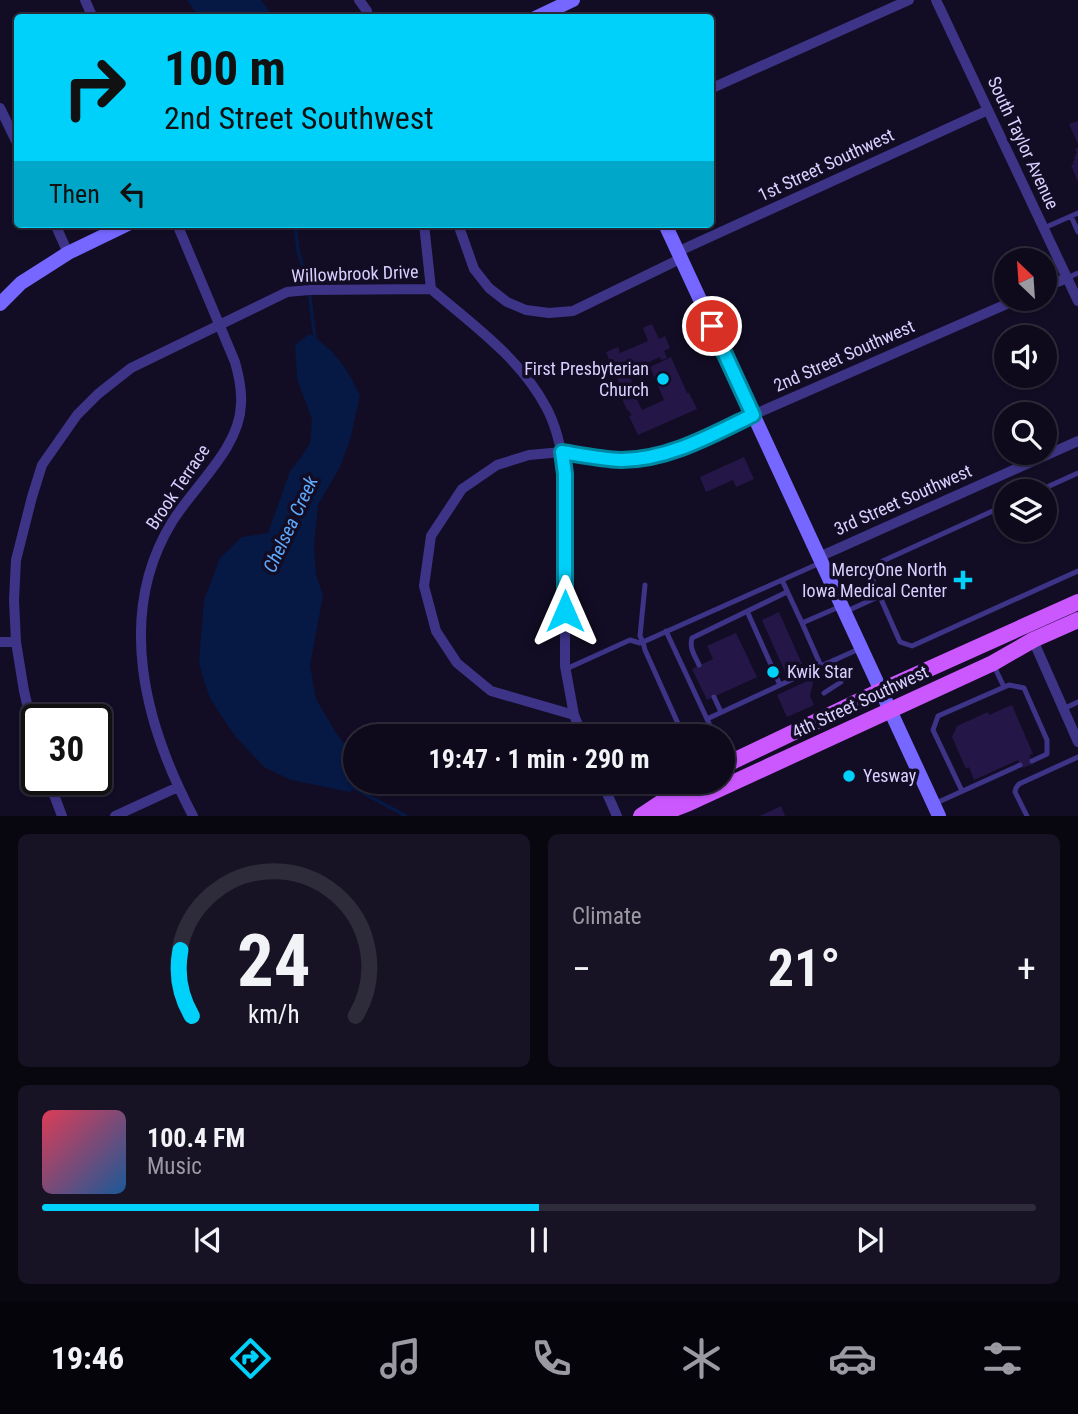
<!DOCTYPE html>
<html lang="en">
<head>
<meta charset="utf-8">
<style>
	:root { --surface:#0e0a1b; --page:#171324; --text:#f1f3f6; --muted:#9b9aa3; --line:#2e2b3a; --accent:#00d1fb }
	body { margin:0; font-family:"Roboto Condensed",sans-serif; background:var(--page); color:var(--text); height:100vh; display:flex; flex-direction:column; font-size:26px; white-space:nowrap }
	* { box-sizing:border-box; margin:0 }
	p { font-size:23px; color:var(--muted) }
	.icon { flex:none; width:38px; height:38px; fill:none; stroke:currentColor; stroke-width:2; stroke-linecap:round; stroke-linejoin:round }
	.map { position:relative; height:816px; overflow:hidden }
	.panel { display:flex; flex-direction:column; gap:18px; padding:18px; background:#08060f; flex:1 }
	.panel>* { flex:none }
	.top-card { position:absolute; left:14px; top:14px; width:700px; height:214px; border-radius:7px; box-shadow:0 2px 5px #0004,0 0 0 2px var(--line); background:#00d1fb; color:#111; overflow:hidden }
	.needle { width:46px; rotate:335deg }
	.buttons { position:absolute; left:994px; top:248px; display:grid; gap:14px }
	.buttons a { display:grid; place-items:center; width:63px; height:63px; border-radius:50%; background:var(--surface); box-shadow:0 2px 5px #0004,0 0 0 2px var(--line); font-size:35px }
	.speed { position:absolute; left:21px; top:704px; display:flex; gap:14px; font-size:35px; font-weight:700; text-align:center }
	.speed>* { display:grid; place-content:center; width:91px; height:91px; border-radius:50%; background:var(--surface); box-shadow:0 2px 5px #0004,0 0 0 2px var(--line); line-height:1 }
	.speed .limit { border:4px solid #111; border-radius:10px; background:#fff; color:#111 }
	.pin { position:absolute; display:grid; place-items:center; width:60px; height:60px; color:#fff; margin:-30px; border:4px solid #fff; border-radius:50%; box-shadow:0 2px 7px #0007 }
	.me { position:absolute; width:77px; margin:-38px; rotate:0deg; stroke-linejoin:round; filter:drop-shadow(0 0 5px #0008) }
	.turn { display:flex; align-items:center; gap:24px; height:147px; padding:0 35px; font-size:32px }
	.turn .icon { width:91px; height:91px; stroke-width:2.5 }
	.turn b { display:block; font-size:49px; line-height:60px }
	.then { display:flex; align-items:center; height:66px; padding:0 35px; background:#0003; gap:14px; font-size:26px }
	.big { font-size:52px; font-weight:700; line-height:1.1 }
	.panel .tile { flex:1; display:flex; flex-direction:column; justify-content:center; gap:10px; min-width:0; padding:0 24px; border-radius:10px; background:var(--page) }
	.panel .dial { align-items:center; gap:0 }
	.dial svg { height:182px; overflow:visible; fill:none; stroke:var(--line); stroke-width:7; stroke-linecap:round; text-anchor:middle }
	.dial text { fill:var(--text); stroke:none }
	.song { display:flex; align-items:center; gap:21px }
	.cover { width:84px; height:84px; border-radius:10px; background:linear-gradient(135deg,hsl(350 70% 55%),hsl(210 70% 35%)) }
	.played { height:7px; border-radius:4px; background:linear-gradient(90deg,var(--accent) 50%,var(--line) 50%) }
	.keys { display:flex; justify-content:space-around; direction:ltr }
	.heat { display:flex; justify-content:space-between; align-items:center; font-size:38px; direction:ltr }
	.panel .tiles { flex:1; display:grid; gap:18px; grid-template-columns:1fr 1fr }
	.tile:last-child { grid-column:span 2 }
	.trip { position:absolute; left:343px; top:724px; width:392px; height:70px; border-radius:35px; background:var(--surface); box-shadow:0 2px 5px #0004,0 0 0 2px var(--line); font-weight:700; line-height:70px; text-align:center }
	.tabs { display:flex; height:112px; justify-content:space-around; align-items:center; background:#06040b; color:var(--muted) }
	.tabs .icon { width:49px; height:49px }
	.tabs .current { color:var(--accent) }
	.tabs b { font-size:32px; color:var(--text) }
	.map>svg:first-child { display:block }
	.water { fill:#061844 }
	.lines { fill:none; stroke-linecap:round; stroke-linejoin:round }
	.stream { stroke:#061844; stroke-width:3.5 }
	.building { fill:#241747 }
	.lane { stroke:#3d3487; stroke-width:5 }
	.street { stroke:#3d3487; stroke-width:10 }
	.secondary { stroke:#7567ff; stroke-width:14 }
	.primary { stroke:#cb57ff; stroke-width:16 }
	.route-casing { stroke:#0088a3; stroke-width:18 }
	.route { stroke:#00d1fb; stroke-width:12 }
	.poi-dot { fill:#00d1fb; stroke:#120d24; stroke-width:2.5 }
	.labels { text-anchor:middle; stroke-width:7; stroke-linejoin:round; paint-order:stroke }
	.street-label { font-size:18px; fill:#d9d0ff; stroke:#120d24 }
	.poi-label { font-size:18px; fill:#d9d0ff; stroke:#120d24; text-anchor:end }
	.water-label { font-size:19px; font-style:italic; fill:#5eaaff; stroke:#120d24 }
</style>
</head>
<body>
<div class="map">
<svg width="1078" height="816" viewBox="0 0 1078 816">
	<rect width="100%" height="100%" fill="#120d24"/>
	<path class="water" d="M187,0H261L274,17H199Z
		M309,334C334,349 348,369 360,396L350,440L340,467L318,505L314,545L316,574L323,596L310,665L316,699L336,733L355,758V782H360L350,792L291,780L264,767L236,737L226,723L210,698L203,678L199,662L204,600L220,558L242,537L268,533L290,471L302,456L310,443L312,419L297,379L295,345Z"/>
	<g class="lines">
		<path class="stream" d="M295,224L298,250L309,290L315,339
			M352,787L406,816"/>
	</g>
	<path class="building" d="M1078,121V144L1069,124Z
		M1078,148V182L1071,165L1074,164L1073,161L1075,160L1074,157L1076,156L1075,154L1077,153L1075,149Z
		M652,324L659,339L665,336L670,348L664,351L667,358L661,360L660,357L627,372L636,390L633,391L642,410L664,400L650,367L671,357L687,393H689L697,409L638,435L629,416L632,415L628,410H627L617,387L618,386L617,383H619L606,352L618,347L620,353L648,341L643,328Z
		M744,457L754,479L736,487L733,480L706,492L700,477Z
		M779,612L802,664L785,672L762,620Z
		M736,633L757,677L707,700L692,669L713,659L707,646Z
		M814,678L810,696L814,705L787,717L777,695Z
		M1012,705L1033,754L1029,755L1033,764L1022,768L1018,760L974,780L969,767L966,769L952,737L957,726L988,712L989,715Z
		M781,806L785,816H760Z"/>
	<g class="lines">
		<path class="lane" d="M1071,216L1078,232
			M1044,228L1078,213
			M1067,278L1078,273
			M1036,492L1078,473
			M1006,505L876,564L870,574L900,642L912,646L1078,571
			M820,563L782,580L802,623L839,607
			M645,585L640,636L643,642L782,580
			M747,611L780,685
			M847,611L880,596
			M802,623L821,666L859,649
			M666,631L707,719
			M993,664L1004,687
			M699,665C695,656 689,648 692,638L787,592
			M566,669L630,640L640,643L643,642L645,650L684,737
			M824,693L841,682V675L834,660
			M714,697L721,712
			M1063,709L1078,702
			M715,737L707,719L821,666
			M962,791L933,730L938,716L1009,685L1024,688L1047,740V754L1032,761
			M934,804L1020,765
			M1027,816L1015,792L1016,788L1019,784L1078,757"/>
		<path class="street" d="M85,0L93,18
			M359,0L367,11L366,18
			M936,0L1078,301
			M710,89L909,0
			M0,108L18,145
			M55,224L68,253
			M177,224L235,362C239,376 242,389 241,404C240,448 194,486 172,522C115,615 145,725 193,816
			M424,224L431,289
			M458,224L474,269L489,288L507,302L526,310L549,313L573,311L680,259
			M677,252L988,110
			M1045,287L1067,278
			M819,557L1078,441
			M1033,640L1078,742
			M0,642H16
			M574,715L491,691L457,663L436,631L424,586L431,536L462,489L497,465L529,455L562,452L622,460L653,456L683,448L753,415L1018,299
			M37,746L24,691L16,642L14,600L16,560L32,497L42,465L77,415L98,394L131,368L287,292L309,290L431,289C472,324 520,358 546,407C557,427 562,452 565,474V666L574,715L583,737
			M48,779L62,816
			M602,782L617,816
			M115,816L178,787"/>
		<path class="secondary" d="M535,18L573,0
			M665,224L939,816
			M0,304L21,283L68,253L128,224"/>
		<path class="primary" d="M723,766L882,690L1078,602
			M641,816L692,782
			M656,816L689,803L993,663L1033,640L1078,620"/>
	</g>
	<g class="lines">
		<g class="route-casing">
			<path id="route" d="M565,611V474L562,452C581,455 601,459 621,460C668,460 712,435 753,415L712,326"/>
		</g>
		<use href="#route" class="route"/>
	</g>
	<g class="poi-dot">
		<circle cx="663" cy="379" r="7"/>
		<path d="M959.5 569.5h7v7h7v7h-7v7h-7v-7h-7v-7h7z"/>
		<circle cx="773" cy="672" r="7"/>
		<circle cx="849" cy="776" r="7"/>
	</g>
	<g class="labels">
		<g class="street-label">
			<text transform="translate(1023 143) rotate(65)" y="6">South Taylor Avenue</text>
			<text transform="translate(826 165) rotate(-25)" y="6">1st Street Southwest</text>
			<text transform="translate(355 274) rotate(-2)" y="6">Willowbrook Drive</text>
			<text transform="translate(844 356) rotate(-24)" y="6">2nd Street Southwest</text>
			<text transform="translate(178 487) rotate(-56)" y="6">Brook Terrace</text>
			<text transform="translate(903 500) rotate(-24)" y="6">3rd Street Southwest</text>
			<text transform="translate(860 702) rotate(-25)" y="6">4th Street Southwest</text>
		</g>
		<g class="poi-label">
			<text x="649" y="375">First Presbyterian<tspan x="649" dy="21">Church</tspan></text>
			<text x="947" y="576">MercyOne North<tspan x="947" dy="21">Iowa Medical Center</tspan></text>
			<text x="787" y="678" text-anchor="start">Kwik Star</text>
			<text x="863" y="782" text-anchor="start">Yesway</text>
		</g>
		<g class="water-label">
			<text transform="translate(290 524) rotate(-65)" y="7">Chelsea Creek</text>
		</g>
	</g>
</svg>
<div class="buttons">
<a><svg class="needle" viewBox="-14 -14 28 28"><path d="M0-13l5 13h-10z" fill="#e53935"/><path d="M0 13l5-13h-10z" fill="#9b9aa3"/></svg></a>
<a><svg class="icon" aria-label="sound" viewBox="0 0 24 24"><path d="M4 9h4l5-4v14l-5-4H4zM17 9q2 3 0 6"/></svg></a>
<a><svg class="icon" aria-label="search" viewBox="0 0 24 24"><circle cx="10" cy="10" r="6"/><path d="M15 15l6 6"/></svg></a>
<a><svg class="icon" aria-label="layers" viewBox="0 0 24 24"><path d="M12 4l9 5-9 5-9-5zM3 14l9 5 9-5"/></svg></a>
</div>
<div class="speed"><div class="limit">30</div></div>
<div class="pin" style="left:712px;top:326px;background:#d93025"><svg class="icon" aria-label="arrive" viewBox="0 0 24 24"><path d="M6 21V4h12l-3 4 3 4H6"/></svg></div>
<svg class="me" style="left:565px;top:611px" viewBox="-20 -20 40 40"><path d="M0-17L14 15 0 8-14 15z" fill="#00d1fb" stroke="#fff" stroke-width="4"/></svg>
<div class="trip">19:47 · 1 min · 290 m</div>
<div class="top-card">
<div class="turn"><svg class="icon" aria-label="right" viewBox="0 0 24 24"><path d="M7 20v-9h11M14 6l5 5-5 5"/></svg><div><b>100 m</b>2nd Street Southwest</div></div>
<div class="then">Then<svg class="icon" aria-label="left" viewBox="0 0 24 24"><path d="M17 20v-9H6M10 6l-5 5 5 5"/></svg></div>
</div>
</div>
<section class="panel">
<div class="tiles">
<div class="tile dial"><svg viewBox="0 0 100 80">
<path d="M14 69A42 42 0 1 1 86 69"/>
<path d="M14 69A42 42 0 0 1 9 40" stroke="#00d1fb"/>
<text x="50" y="56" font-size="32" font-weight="700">24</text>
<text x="50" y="72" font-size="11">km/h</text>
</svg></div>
<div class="tile"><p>Climate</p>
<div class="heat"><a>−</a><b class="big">21°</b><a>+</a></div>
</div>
<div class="tile">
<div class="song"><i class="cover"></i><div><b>100.4 FM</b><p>Music</p></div></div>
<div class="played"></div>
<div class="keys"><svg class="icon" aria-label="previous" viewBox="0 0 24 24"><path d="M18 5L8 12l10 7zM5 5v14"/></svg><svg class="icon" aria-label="pause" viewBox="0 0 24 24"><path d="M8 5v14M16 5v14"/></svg><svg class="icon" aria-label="next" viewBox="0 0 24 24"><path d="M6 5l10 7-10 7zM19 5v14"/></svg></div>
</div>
</div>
</section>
<nav class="tabs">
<b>19:46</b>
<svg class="icon current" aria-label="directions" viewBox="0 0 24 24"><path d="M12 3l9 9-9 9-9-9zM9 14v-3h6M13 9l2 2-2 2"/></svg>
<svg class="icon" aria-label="music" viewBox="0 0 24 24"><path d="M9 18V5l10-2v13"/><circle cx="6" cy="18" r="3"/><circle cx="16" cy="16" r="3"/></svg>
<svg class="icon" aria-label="phone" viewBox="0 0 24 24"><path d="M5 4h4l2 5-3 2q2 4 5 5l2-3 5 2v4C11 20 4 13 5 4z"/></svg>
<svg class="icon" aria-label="climate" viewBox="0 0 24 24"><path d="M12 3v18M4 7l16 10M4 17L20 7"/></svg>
<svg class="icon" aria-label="car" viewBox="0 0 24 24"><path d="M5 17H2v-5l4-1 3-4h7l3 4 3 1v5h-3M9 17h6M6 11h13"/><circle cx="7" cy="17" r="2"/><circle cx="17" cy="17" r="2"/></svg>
<svg class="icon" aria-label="filters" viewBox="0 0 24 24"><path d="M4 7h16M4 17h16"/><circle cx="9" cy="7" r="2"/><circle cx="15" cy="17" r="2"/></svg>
</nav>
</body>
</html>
